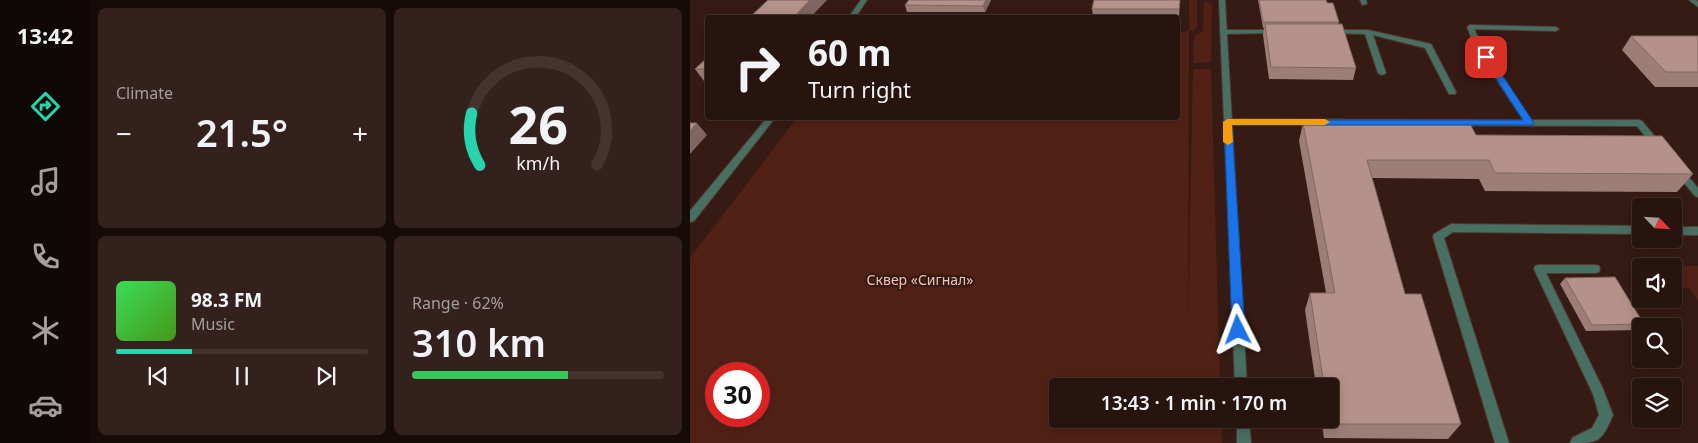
<!DOCTYPE html>
<html lang="en">
<head>
<meta charset="utf-8">
<style>
	:root { --surface:#28140f; --page:#34211d; --text:#f1f3f6; --muted:#a59e9e; --line:#44332f; --accent:#27d5ad }
	body { margin:0; font-family:"Noto Sans",sans-serif; background:var(--page); color:var(--text); height:100vh; display:flex; flex-direction:column; font-size:19px; white-space:nowrap }
	* { box-sizing:border-box; margin:0 }
	p { font-size:16px; color:var(--muted) }
	.icon { flex:none; width:28px; height:28px; fill:none; stroke:currentColor; stroke-width:2; stroke-linecap:round; stroke-linejoin:round }
	.map { position:relative; flex:1; overflow:hidden }
	.side { display:flex; flex-direction:column; gap:8px; padding:8px; background:#160b08; width:600px }
	.side>* { flex:none }
	.hud { position:absolute; left:15px; top:15px; width:475px; height:105px; border-radius:5px; box-shadow:0 2px 12px #0003,0 0 0 1px var(--line); background:#28140f; color:var(--text); overflow:hidden }
	.needle { width:32px; rotate:115deg }
	.buttons { position:absolute; left:942px; top:198px; display:grid; gap:10px }
	.buttons a { display:grid; place-items:center; width:50px; height:50px; border-radius:5px; background:var(--surface); box-shadow:0 2px 12px #0003,0 0 0 1px var(--line); font-size:25px }
	.speed { position:absolute; left:15px; top:362px; display:flex; gap:10px; font-size:25px; font-weight:700; text-align:center }
	.speed>* { display:grid; place-content:center; width:65px; height:65px; border-radius:50%; background:var(--surface); box-shadow:0 2px 12px #0003,0 0 0 1px var(--line); line-height:1 }
	.speed .limit { border:8px solid #d22; background:#fff; color:#111 }
	.pin { position:absolute; display:grid; place-items:center; width:42px; height:42px; color:#fff; margin:-21px; border-radius:10px; box-shadow:0 2px 8px #0006 }
	.me { position:absolute; width:55px; margin:-28px; rotate:357deg; stroke-linejoin:round; filter:drop-shadow(0 0 4px #0008) }
	.turn { display:flex; align-items:center; gap:18px; height:105px; padding:0 20px; font-size:22px }
	.turn .icon { width:65px; height:65px; stroke-width:2.5 }
	.turn b { display:block; font-size:35px; line-height:42px }
	.big { font-size:38px; font-weight:600; line-height:1.1 }
	.side .widget { flex:1; display:flex; flex-direction:column; justify-content:center; gap:8px; min-width:0; padding:0 18px; border-radius:8px; background:var(--page) }
	.side .dial { align-items:center; gap:0 }
	.dial svg { height:130px; overflow:visible; fill:none; stroke:var(--line); stroke-width:7; stroke-linecap:round; text-anchor:middle }
	.dial text { fill:var(--text); stroke:none }
	.song { display:flex; align-items:center; gap:15px }
	.cover { width:60px; height:60px; border-radius:8px; background:linear-gradient(135deg,hsl(130 70% 55%),hsl(100 70% 35%)) }
	.played { height:5px; border-radius:2px; background:linear-gradient(90deg,var(--accent) 30%,var(--line) 30%) }
	.keys { display:flex; justify-content:space-around; direction:ltr }
	.heat { display:flex; justify-content:space-between; align-items:center; font-size:28px; direction:ltr }
	.charge { height:8px; border-radius:4px; background:linear-gradient(90deg,#34c759 62%,var(--line) 0) }
	.side .tiles { flex:1; display:grid; gap:8px; grid-template-columns:repeat(2,1fr) }
	.trip { position:absolute; left:359px; top:378px; width:290px; height:50px; border-radius:5px; background:var(--surface); box-shadow:0 2px 12px #0003,0 0 0 1px var(--line); font-weight:600; line-height:50px; text-align:center }
	main { display:flex; flex:1; min-height:0 }
	.tabs { display:flex; flex-direction:column; width:90px; justify-content:space-around; align-items:center; background:#100806; color:var(--muted) }
	.tabs .icon { width:35px; height:35px }
	.tabs .on { color:var(--accent) }
	.tabs b { font-size:22px; color:var(--text) }
	.map>svg:first-child { display:block }
	.green { fill:#522116; fill-rule:evenodd }
	.lines { fill:none; stroke-linecap:round; stroke-linejoin:round }
	.service-casing { stroke:#523831; stroke-width:2 }
	.minor-casing { stroke:#523831; stroke-width:2 }
	.tertiary-casing { stroke:#523831; stroke-width:2 }
	.service { fill:#476f62; fill-rule:evenodd }
	.minor { fill:#476f62; fill-rule:evenodd }
	.tertiary { fill:#476f62; fill-rule:evenodd }
	.wall { fill:#9c7e76 }
	.shaded-wall { fill:#7f6660 }
	.building { fill:#b59289; stroke:#7f6660 }
	.route { fill:#1a73e8; stroke:#114b97 }
	.slow { fill:#f59e0b }
	.labels { text-anchor:middle; stroke-width:5; stroke-linejoin:round; paint-order:stroke }
	.park-label { font-size:14px; fill:#f0c2b6; stroke:#361b14 }
</style>
</head>
<body>
<main>
<nav class="tabs">
<b>13:42</b>
<svg class="icon on" aria-label="directions" viewBox="0 0 24 24"><path d="M12 3l9 9-9 9-9-9zM9 14v-3h6M13 9l2 2-2 2"/></svg>
<svg class="icon" aria-label="music" viewBox="0 0 24 24"><path d="M9 18V5l10-2v13"/><circle cx="6" cy="18" r="3"/><circle cx="16" cy="16" r="3"/></svg>
<svg class="icon" aria-label="phone" viewBox="0 0 24 24"><path d="M5 4h4l2 5-3 2q2 4 5 5l2-3 5 2v4C11 20 4 13 5 4z"/></svg>
<svg class="icon" aria-label="climate" viewBox="0 0 24 24"><path d="M12 3v18M4 7l16 10M4 17L20 7"/></svg>
<svg class="icon" aria-label="car" viewBox="0 0 24 24"><path d="M5 17H2v-5l4-1 3-4h7l3 4 3 1v5h-3M9 17h6M6 11h13"/><circle cx="7" cy="17" r="2"/><circle cx="17" cy="17" r="2"/></svg>
</nav>
<section class="side">
<div class="tiles">
<div class="widget"><p>Climate</p>
<div class="heat"><a>−</a><b class="big">21.5°</b><a>+</a></div>
</div>
<div class="widget dial"><svg viewBox="0 0 100 80">
<path d="M14 69A42 42 0 1 1 86 69"/>
<path d="M14 69A42 42 0 0 1 9 37" stroke="#27d5ad"/>
<text x="50" y="56" font-size="32" font-weight="700">26</text>
<text x="50" y="72" font-size="11">km/h</text>
</svg></div>
<div class="widget">
<div class="song"><i class="cover"></i><div><b>98.3 FM</b><p>Music</p></div></div>
<div class="played"></div>
<div class="keys"><svg class="icon" aria-label="previous" viewBox="0 0 24 24"><path d="M18 5L8 12l10 7zM5 5v14"/></svg><svg class="icon" aria-label="pause" viewBox="0 0 24 24"><path d="M8 5v14M16 5v14"/></svg><svg class="icon" aria-label="next" viewBox="0 0 24 24"><path d="M6 5l10 7-10 7zM19 5v14"/></svg></div>
</div>
<div class="widget"><p>Range · 62%</p><b class="big">310 km</b><div class="charge"></div></div>
</div>
</section>
<div class="map">
<svg width="1008" height="443" viewBox="0 0 1008 443">
	<rect width="100%" height="100%" fill="#361b14"/>
	<path class="green" d="M499,0H507V27L499,32L498,324L503,69H521L530,386H368V419H531L532,443H0V258L107,118H488V32L499,31ZM26,374H69V416H26Z
		M514,1L522,4L521,62L503,63L504,37L513,31Z
		M958,266H1008V300L999,288H984V266Z"/>
	<g class="lines">
		<g class="service-casing">
			<path id="service" d="M670,0H676L677,4L672,5Z
				M780,25L866,27L869,29L866,31L784,29L792,45L841,120H949L952,121L971,144L972,146L971,148H965L947,126L537,125L533,122L537,119L833,120L784,45L777,27Z
				M586,30L588,31V33L533,34L530,32L533,30Z
				M643,30H678L741,44L766,92L765,94H759L735,48L683,35L696,73L692,75L688,73L675,34L641,33V31Z
				M988,167L991,168L1008,188V197L1005,196L985,172L983,170Z
				M761,224L951,226V234L763,232L754,238L819,443H805L743,237L744,234Z
				M984,227H1008V235H984Z
				M849,265H905L909,266L910,269L909,272L905,273H856L913,389L923,415C911,442 910,443 880,443L882,438L902,428L909,415L903,394L844,269L845,266Z"/>
		</g>
		<g class="minor-casing">
			<path id="minor" d="M529,0H535L557,386H545Z
				M999,0H1006L1008,2V7Z
				M547,419H559L561,443H547Z"/>
		</g>
		<g class="tertiary-casing">
			<path id="tertiary" d="M171,0H177L165,18H158Z
				M77,118H85L4,221L0,222V211Z"/>
		</g>
		<use href="#service" class="service"/>
		<use href="#minor" class="minor"/>
		<use href="#tertiary" class="tertiary"/>
	</g>
	<path class="wall" d="M301,0L295,12H217L215,5Z
		M404,0H490L489,17L403,16L402,9Z
		M568,0H636L649,22L648,24L666,68L663,80L579,79L573,35L574,28H573Z
		M941,36H1008V87H965L932,50Z
		M18,57V81H14L5,69Z
		M613,123L786,135L1003,174L987,192L795,191L789,179L682,178L715,294L771,424L758,439L634,438L631,419H640V386H626L615,310L620,293H636L609,141Z
		M875,278L954,324L948,330L896,331L870,284Z"/>
	<path class="shaded-wall" d="M120,0H137L120,18H103Z
		M296,0H301L295,12L293,6Z
		M7,123L17,135L0,154V131Z"/>
	<path class="building" d="M78,0H120L103,18H59Z
		M219,0H296L293,6L215,5Z
		M404,0H490L489,9H402Z
		M569,0H636L637,3H643L649,22H573Z
		M575,24H652L666,68L581,67Z
		M941,36H1008V72H976Z
		M18,57V69H5Z
		M0,123H7L0,131Z
		M613,123L780,124L786,135L972,136L1003,174L805,173L799,160H677L715,294H731L771,424H640L639,419H640V386H634L620,293H645Z
		M925,277L954,324L902,325L875,278Z"/>
	<path class="route" d="M794,55H799L844,123L843,125H542L555,330L553,334L548,335L544,334L542,330L534,120H833L792,57Z"/>
	<path class="slow" d="M537,119H635L640,122L635,125H542L543,142L538,145L533,142V122Z"/>
	<g class="labels">
		<g class="park-label">
			<text x="230" y="285">Сквер «Сигнал»</text>
		</g>
	</g>
</svg>
<div class="buttons">
<a><svg class="needle" viewBox="-14 -14 28 28"><path d="M0-13l5 13h-10z" fill="#e53935"/><path d="M0 13l5-13h-10z" fill="#a59e9e"/></svg></a>
<a><svg class="icon" aria-label="sound" viewBox="0 0 24 24"><path d="M4 9h4l5-4v14l-5-4H4zM17 9q2 3 0 6"/></svg></a>
<a><svg class="icon" aria-label="search" viewBox="0 0 24 24"><circle cx="10" cy="10" r="6"/><path d="M15 15l6 6"/></svg></a>
<a><svg class="icon" aria-label="layers" viewBox="0 0 24 24"><path d="M12 4l9 5-9 5-9-5zM3 14l9 5 9-5"/></svg></a>
</div>
<div class="speed"><div class="limit">30</div></div>
<div class="pin" style="left:796px;top:57px;background:#d93025"><svg class="icon" aria-label="arrive" viewBox="0 0 24 24"><path d="M6 21V4h12l-3 4 3 4H6"/></svg></div>
<svg class="me" style="left:548px;top:330px" viewBox="-20 -20 40 40"><path d="M0-17L14 15 0 8-14 15z" fill="#1a73e8" stroke="#fff" stroke-width="4"/></svg>
<div class="trip">13:43 · 1 min · 170 m</div>
<div class="hud">
<div class="turn"><svg class="icon" aria-label="right" viewBox="0 0 24 24"><path d="M7 20v-9h11M14 6l5 5-5 5"/></svg><div><b>60 m</b>Turn right</div></div>
</div>
</div>
</main>
</body>
</html>
